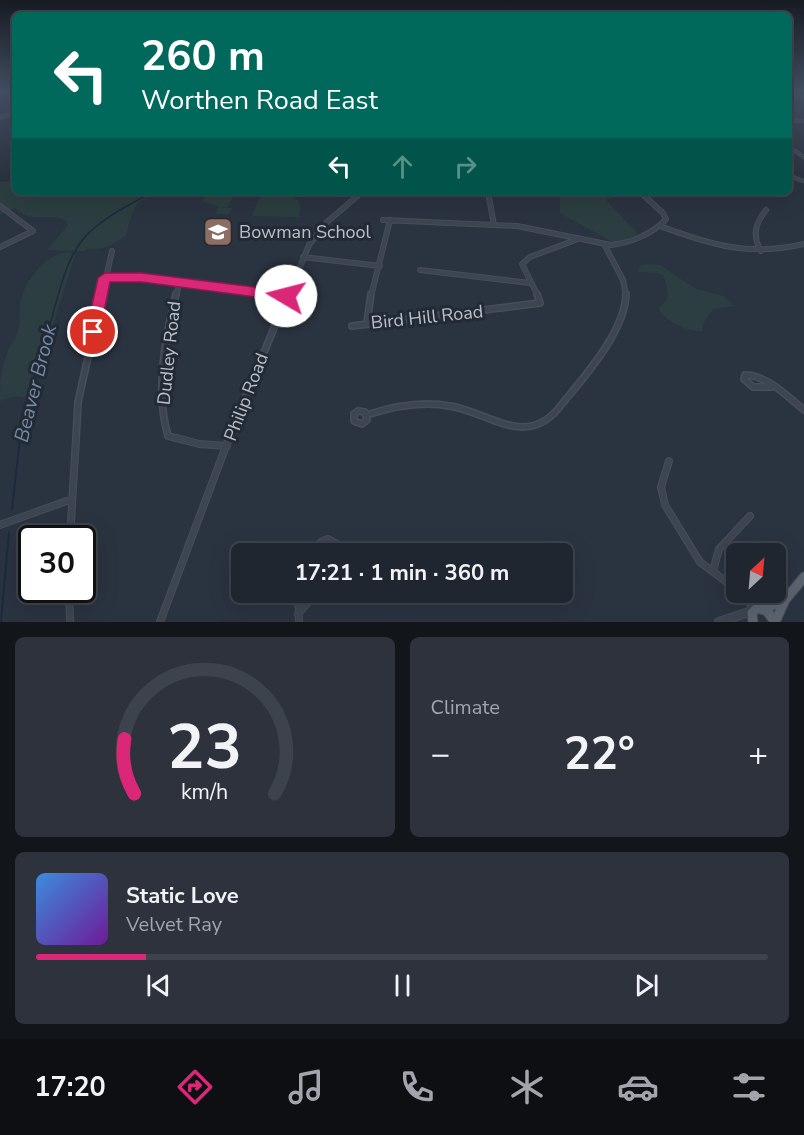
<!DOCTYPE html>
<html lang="en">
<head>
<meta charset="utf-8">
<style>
	:root { --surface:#202630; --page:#2d323c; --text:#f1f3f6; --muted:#a2a5ab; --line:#3d434c; --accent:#db2777 }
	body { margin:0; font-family:"Nunito Sans",sans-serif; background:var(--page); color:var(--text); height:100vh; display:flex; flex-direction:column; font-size:22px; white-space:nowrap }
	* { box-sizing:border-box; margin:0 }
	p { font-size:20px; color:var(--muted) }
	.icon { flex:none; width:33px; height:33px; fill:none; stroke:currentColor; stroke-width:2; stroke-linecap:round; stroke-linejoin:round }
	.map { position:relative; height:622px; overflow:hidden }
	.drawer { display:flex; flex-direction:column; gap:15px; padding:15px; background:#12151a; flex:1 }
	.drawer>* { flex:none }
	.hud { position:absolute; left:12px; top:12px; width:780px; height:183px; border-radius:9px; box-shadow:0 6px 24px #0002,0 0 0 2px var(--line); background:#00695c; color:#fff; overflow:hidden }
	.needle { width:39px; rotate:26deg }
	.tools { position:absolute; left:726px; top:543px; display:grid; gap:12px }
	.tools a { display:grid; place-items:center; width:60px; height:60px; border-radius:9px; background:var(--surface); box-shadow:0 6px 24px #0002,0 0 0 2px var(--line); font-size:30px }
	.speed { position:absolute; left:18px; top:525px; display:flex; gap:12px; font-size:30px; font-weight:700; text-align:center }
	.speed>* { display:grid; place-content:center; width:78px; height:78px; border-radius:50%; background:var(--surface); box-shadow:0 6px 24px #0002,0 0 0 2px var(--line); line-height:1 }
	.speed .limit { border:3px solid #111; border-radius:9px; background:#fff; color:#111 }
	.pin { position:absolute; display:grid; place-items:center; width:51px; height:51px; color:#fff; margin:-26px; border:3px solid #fff; border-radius:50%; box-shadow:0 2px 6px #0007 }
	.me { position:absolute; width:66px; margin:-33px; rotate:278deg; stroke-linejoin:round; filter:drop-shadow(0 0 4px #0008) }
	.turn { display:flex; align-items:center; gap:21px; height:126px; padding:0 30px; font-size:27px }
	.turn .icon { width:78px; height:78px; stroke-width:2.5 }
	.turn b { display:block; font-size:42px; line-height:51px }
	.lanes { display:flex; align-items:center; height:57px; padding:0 30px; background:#0003; justify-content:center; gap:30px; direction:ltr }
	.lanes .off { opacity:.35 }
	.big { font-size:45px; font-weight:700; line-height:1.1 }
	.drawer .widget { flex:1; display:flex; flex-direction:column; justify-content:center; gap:9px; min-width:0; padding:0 21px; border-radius:9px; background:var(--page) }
	.drawer .dial { align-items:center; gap:0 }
	.dial svg { height:156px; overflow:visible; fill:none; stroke:var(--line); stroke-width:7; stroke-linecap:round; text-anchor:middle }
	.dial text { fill:var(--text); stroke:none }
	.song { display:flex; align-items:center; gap:18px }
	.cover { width:72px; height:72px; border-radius:9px; background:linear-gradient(135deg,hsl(210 70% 55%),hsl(280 70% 35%)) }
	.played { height:6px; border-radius:3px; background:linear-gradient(90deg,var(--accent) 15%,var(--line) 15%) }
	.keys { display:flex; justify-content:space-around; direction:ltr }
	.heat { display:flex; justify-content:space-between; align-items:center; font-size:33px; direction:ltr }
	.drawer .tiles { flex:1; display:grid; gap:15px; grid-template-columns:1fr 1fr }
	.widget:last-child { grid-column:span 2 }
	.trip { position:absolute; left:231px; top:543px; width:342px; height:60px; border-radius:9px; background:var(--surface); box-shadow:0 6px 24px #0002,0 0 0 2px var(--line); font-weight:700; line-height:60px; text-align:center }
	.menu { display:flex; height:96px; justify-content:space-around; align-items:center; background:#0d0f13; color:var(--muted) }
	.menu .icon { width:42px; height:42px }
	.menu .on { color:var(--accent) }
	.menu b { font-size:27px; color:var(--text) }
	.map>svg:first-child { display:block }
	.green { fill:#2c3e41 }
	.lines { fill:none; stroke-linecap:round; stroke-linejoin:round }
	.stream-far1 { stroke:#1d2a3e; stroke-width:1.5 }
	.stream { stroke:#1d2a3e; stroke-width:2 }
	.minor-far3-casing { stroke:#474e5a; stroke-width:4.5 }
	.minor-far2-casing { stroke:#474e5a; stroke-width:6 }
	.minor-far1-casing { stroke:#474e5a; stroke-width:8 }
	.minor-casing { stroke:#474e5a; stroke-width:8 }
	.tertiary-casing { stroke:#474e5a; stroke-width:10 }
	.primary-casing { stroke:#474e5a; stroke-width:11 }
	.minor-far3 { stroke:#3d4550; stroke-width:3 }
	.minor-far2 { stroke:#3d4550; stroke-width:4 }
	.minor-far1 { stroke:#3d4550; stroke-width:5 }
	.minor { stroke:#3d4550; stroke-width:6 }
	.tertiary { stroke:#3d4550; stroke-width:8 }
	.primary { stroke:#5c6470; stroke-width:9 }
	.route { fill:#db2777; stroke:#8e194d; stroke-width:1.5 }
	.labels { text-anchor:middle; stroke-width:6; stroke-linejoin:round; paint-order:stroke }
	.poi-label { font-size:18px; fill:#bac0ca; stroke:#222a36; text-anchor:start }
	.street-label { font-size:18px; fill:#bac0ca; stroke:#222a36 }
	.water-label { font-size:20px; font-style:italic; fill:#778aa5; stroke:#222a36 }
</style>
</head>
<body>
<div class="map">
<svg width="804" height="622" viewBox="0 0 804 622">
	<rect width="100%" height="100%" fill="#2a3340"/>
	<path class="green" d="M15,180V192H162C130,203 135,205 126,235C115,244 101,251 87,249L85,251L47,250L68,225L67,222C50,210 33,226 15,208L0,215V182Z
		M263,192C281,192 306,192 299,217L254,216L252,214Z
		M560,192H615L614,198L605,199L638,234L623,241L614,243L560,213Z
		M206,195H231L233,198L228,207L223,208H232L229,214H216L219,207L202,201Z
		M68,252L75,255L45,350L36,371L34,393L28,399L17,396L0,401C0,383 0,368 8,351C11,344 16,338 18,331C21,322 19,312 20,303C24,282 45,254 68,252Z
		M646,264L660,265L696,289L724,296L734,306L713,309L703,324L702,332C688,331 664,322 658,308L667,300L668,294L664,276L657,273L638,272L640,266Z"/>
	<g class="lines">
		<path class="stream-far1" d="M20,440C26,397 38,364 50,324C59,295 64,262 84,238C103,217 129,205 153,192"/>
		<path class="stream" d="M12,509L20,438
			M1,622L9,532"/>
		<g class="minor-far3-casing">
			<path id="minor-far3" d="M789,95L804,97
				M0,117L15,113
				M789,120L804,121
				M789,147L804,157
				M792,177L804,181"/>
		</g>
		<g class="minor-far2-casing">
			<path id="minor-far2" d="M488,192L494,225
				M0,206L33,231L0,247
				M383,220L517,226L611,245C630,243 653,234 666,219L663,213L640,192
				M660,226C711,245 750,257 804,244
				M604,244L623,280L626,296
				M761,251C752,235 755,224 766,210
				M303,257L380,266
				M420,270L530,283
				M105,278H142L284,296
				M102,296L112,251
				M176,296L180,282
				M288,296L309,245L327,222L362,192
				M371,296L390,220
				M538,296L522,264L530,257L578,239"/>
		</g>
		<g class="minor-far1-casing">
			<path id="minor-far1" d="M176,294C165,338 155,392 168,436L183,440
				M272,294L286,296
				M367,323L371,294
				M352,326L540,303L537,294
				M772,387H753L744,379L745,375C767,375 788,397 804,410
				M358,411L365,412L367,420L362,424L354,421V414Z
				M367,415C394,406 422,401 450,406C488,412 525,448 558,409C582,379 625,333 626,294
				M76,440L78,402L102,294
				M228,440L288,294"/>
		</g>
		<g class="minor-casing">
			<path id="minor" d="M177,438L199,444L227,446
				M669,461L661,487L665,505L700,562L736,589
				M0,525L72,499
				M70,538L76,438
				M311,554L321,542L328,539L341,546L344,554
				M713,571L719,549L750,516
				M69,590L70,622
				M298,592L299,622
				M741,592L754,609
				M298,614L317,592
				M160,622L229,438"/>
		</g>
		<g class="tertiary-casing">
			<path id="tertiary" d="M719,622L752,611"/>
		</g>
		<g class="primary-casing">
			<path id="primary" d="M763,609L785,600
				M753,622L752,613L757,608L767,611L775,622
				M775,622L785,600L804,577"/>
		</g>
		<use href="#minor-far3" class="minor-far3"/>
		<use href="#minor-far2" class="minor-far2"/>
		<use href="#minor-far1" class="minor-far1"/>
		<use href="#minor" class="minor"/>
		<use href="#tertiary" class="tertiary"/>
		<use href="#primary" class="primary"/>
	</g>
	<linearGradient id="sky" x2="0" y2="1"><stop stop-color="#171c23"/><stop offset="0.51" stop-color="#445064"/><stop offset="1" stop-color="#445064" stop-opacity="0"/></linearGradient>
	<rect width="804" height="179" fill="url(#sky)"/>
	<path class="route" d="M105,273H142L286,291L293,296L286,301L142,282H110L100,332L98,336H88L86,332L98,278Z"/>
	<defs>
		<g id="school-square" transform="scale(1.5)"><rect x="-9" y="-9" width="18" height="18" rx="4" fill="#8d6e63" stroke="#222a36"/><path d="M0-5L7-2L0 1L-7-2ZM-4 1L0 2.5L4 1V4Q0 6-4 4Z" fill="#fff"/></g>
	</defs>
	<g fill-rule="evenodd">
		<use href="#school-square" x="218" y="232"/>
	</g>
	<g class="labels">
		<g class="poi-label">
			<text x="239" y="238">Bowman School</text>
		</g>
		<g class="street-label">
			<text transform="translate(427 317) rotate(-6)" y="6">Bird Hill Road</text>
			<text transform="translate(169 353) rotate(-84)" y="6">Dudley Road</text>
			<text transform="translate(246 397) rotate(-69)" y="6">Philip Road</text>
		</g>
		<g class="water-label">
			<text transform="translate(35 383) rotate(-76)" y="7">Beaver Brook</text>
		</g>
	</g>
</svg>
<div class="tools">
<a><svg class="needle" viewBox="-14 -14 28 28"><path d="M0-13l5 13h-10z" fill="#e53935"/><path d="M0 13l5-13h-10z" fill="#a2a5ab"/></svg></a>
</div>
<div class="speed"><div class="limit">30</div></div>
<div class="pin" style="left:93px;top:332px;background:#d93025"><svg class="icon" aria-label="arrive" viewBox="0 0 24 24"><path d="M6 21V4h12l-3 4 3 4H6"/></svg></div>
<svg class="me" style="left:286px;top:296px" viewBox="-20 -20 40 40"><circle r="19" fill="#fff"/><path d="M0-13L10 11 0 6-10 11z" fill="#db2777"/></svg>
<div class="trip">17:21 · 1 min · 360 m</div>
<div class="hud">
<div class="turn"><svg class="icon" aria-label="left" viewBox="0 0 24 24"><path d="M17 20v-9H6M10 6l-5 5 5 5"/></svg><div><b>260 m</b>Worthen Road East</div></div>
<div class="lanes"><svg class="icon" aria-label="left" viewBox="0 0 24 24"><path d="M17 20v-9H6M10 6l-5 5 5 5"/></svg><svg class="icon off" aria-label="ahead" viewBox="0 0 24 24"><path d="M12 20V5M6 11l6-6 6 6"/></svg><svg class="icon off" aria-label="right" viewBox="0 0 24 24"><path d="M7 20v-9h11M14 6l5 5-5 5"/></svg></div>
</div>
</div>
<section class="drawer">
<div class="tiles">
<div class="widget dial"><svg viewBox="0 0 100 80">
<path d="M14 69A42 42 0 1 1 86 69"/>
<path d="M14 69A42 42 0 0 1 9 41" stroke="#db2777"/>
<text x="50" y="56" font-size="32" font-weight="700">23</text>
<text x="50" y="72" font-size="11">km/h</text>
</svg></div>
<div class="widget"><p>Climate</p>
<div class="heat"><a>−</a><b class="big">22°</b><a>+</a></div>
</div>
<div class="widget">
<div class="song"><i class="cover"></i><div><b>Static Love</b><p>Velvet Ray</p></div></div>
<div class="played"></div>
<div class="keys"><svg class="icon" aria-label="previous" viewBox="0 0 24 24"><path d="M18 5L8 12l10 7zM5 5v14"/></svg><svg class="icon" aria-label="pause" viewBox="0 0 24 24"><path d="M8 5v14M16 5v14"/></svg><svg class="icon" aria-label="next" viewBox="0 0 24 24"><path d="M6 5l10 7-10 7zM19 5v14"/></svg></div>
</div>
</div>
</section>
<nav class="menu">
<b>17:20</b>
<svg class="icon on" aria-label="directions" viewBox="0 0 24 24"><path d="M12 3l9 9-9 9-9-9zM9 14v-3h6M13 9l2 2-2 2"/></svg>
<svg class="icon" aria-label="music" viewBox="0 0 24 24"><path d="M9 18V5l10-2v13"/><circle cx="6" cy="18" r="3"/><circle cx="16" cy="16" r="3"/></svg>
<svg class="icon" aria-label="phone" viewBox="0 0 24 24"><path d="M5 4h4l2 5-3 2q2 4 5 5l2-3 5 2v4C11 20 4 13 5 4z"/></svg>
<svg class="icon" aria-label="climate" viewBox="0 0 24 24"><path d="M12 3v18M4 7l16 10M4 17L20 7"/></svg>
<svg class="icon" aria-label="car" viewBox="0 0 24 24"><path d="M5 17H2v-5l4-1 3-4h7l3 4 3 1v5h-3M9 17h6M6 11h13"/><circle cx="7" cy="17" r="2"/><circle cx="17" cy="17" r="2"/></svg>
<svg class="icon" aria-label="filters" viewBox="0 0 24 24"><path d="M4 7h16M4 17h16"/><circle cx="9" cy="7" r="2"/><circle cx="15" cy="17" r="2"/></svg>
</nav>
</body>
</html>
